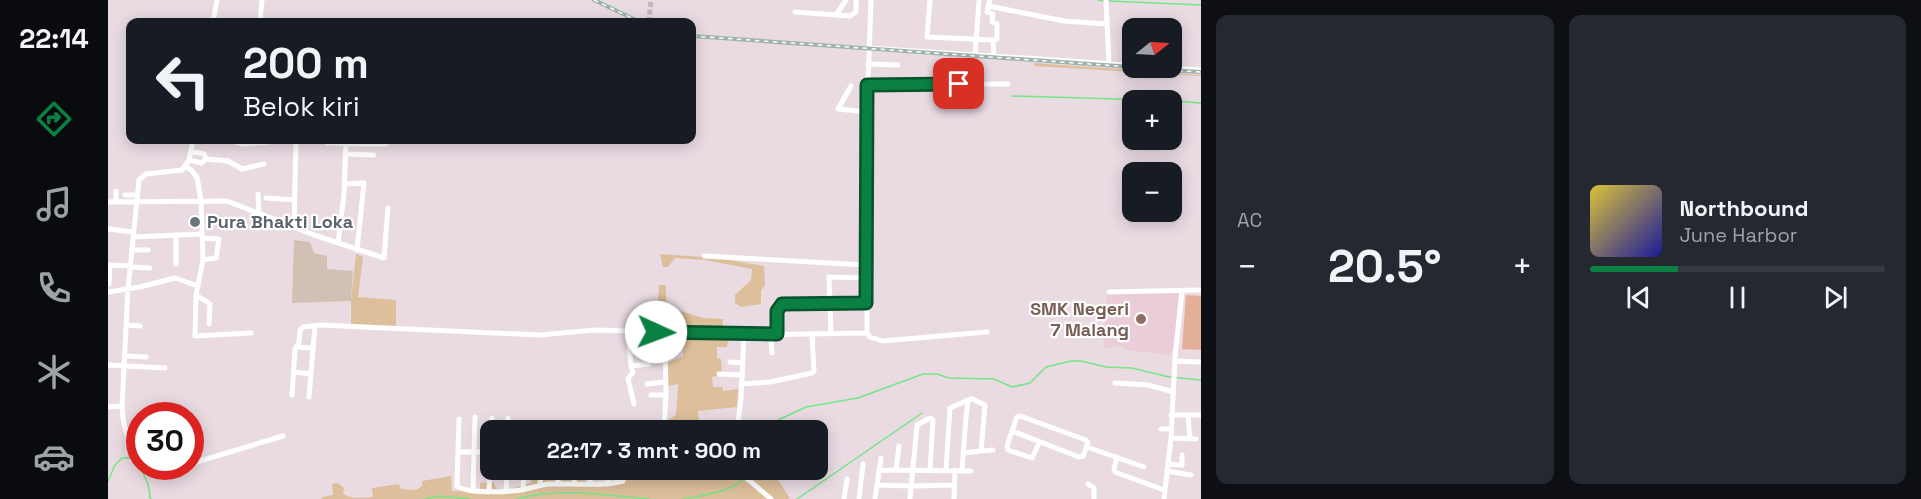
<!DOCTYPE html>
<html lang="id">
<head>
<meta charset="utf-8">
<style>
	:root { --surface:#171b24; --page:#242831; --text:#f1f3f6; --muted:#9ea1a6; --line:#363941; --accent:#0b8043 }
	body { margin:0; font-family:"Space Grotesk",sans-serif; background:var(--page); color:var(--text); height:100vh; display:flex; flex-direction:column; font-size:22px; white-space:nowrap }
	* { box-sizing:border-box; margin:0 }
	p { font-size:20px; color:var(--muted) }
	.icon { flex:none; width:33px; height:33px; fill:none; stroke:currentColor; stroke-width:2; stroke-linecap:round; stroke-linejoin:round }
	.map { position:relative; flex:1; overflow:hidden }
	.sheet { display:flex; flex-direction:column; gap:15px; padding:15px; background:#0d0f14; width:720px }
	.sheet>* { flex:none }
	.hud { position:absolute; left:18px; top:18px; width:570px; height:126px; border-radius:12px; box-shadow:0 3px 15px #0003; background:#171b24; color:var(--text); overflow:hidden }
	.needle { width:39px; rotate:72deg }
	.controls { position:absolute; left:1014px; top:18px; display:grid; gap:12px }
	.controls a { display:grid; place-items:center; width:60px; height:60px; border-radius:12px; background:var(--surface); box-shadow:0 3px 15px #0003; font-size:30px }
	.speed { position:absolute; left:18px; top:402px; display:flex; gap:12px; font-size:30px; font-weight:700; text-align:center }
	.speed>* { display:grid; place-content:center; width:78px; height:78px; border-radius:50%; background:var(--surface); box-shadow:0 3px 15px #0003; line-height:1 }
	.speed .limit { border:9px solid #d22; background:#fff; color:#111 }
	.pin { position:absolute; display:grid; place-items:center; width:51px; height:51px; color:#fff; margin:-26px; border-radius:12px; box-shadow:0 3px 9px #0006 }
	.me { position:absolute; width:66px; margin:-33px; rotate:92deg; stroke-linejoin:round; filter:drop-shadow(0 0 4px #0008) }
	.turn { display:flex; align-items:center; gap:21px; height:126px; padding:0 18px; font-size:27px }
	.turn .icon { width:78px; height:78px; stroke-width:2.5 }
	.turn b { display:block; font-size:42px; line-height:51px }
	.big { font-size:45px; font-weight:700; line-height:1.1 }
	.sheet .tile { flex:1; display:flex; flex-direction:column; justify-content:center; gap:9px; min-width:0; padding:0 21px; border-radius:12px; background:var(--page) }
	.song { display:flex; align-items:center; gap:18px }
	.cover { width:72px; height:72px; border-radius:9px; background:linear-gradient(135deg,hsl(50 70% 55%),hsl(240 70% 35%)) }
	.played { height:6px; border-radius:3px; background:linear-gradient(90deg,var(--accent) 30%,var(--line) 30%) }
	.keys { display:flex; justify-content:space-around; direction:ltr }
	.heat { display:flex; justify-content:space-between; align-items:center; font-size:33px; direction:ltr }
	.sheet .tiles { flex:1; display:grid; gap:15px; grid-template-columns:repeat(2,1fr) }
	.trip { position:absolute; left:372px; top:420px; width:348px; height:60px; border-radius:12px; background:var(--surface); box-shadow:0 3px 15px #0003; font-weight:700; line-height:60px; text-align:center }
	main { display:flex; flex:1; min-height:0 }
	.menu { display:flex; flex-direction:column; width:108px; justify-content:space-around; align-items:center; background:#090b0e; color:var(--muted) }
	.menu .icon { width:42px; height:42px }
	.menu .active { color:var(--accent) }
	.menu b { font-size:27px; color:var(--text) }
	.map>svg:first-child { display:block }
	.education { fill:#ebccd9 }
	.green { fill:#ddbf9b }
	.cemetery { fill:#d3c0b4 }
	.pitch { fill:#e4af97 }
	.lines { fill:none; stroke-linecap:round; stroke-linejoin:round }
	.stream { stroke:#75e585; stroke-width:1.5 }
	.minor-tunnel { stroke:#c3b7be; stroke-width:5; stroke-dasharray:5 2.5; stroke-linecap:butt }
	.minor { stroke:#fff; stroke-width:5 }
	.rail-casing { stroke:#9fb2ad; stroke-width:4 }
	.rail { stroke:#fff; stroke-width:1.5; stroke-dasharray:4.5; stroke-linecap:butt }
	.route-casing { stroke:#07532c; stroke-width:15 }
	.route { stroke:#0b8043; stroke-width:10 }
	.worship-dot { fill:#6b7280; stroke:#fff; stroke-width:2 }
	.education-dot { fill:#8d6e63; stroke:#fff; stroke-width:2 }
	.labels { text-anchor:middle; stroke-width:4.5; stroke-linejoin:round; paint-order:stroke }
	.worship-label { font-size:18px; font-weight:bold; fill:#5b616d; stroke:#fff; text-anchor:start }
	.education-label { font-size:18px; font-weight:bold; fill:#785e54; stroke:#fff; text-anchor:end }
</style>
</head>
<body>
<main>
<nav class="menu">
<b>22:14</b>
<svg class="icon active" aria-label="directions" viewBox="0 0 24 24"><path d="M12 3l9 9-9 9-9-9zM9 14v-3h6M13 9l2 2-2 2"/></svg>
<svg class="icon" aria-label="music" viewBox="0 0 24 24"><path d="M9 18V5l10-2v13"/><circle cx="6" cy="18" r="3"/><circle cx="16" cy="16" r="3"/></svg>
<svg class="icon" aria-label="phone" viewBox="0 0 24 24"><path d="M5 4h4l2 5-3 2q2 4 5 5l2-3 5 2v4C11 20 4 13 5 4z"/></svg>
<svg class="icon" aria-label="climate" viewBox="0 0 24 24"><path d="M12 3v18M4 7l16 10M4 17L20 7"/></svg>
<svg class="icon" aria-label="car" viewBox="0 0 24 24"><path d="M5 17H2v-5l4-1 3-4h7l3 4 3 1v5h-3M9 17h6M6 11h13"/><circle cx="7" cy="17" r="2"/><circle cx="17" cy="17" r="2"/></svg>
</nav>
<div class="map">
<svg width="1093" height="499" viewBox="0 0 1093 499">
	<rect width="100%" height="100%" fill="#eadbe3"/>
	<path class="education" d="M1071,293L1065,347L1063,355L1019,350L1010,345L1001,348L995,347L999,294Z"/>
	<path class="green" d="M926,63L1093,75V76L926,66Z
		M248,254L255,257L250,297L288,300V331L243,327V301Z
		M552,254L609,258L656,266L657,285L653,291V304L633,307L627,303V295L643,280L644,269L597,260L567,258L560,267H555Z
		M551,285H558V307L596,318L615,319L614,334H621L619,347H609V358L613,359L614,375L604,377L605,387H615V391L630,389L629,407L590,411L592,430H580L579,420L564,426V430H557L558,421L568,415L570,384L557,387V364L575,356V333H548Z
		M518,470H531L534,473L551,470H661L669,478L682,499H214V497L225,495L224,484L230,483L236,488L235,494C243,499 255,498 265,497L264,488L291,484L293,489L308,490L314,486V481L343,476L344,491L372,490V483L385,482L391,492L423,483V478L452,474L472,476C479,485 486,484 497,482L502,473H515Z"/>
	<path class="cemetery" d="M186,240L202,242L206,253L219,256V269L245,271L243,301L184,303Z"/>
	<path class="pitch" d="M1078,295L1093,296V350L1074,349Z"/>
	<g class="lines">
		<path class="stream" d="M990,0L996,1
			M1001,1L1093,5
			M904,96L1041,100
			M1064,101L1093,103
			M659,430L666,422L698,407L750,398L815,374H829L841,378L886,379L904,387L922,383L938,367L963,361H973L998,367L1024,368L1061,377L1093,380
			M32,466L40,484L42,496H41L43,499
			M0,481L7,465L14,458H23L32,466
			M317,499L331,496L362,499
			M408,499C451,487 497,495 541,499
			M575,499C591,496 626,492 636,478
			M689,499L814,413"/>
		<path class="minor-tunnel" d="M541,22L543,0"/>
		<path class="minor" d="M763,0L758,137L759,333L762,337L774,341L879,332
			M822,0L819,37L885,40
			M882,0L880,6L956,21L998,24
			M998,0L1001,63
			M880,6L879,12L885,14L884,22L889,24V39L885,41L886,57
			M687,12L742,16L748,12V0
			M728,15L738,0
			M105,22L109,0
			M152,22L154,0
			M760,48L1024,65
			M867,55L871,0
			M760,64L790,65
			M1057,68L1093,70
			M759,85L900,84
			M743,86L730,109L759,112
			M121,140L134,144L162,142
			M219,143L259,144V140
			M259,144H278V140
			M237,154L266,155
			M98,159L120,161L134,169L156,164
			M81,160L94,163L98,159L96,154L83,151
			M78,167L83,170L89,177L93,201L95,260L88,295L87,336L143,333
			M236,184L256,183L249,250
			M150,194L151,213
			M17,195H28
			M158,198L187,200
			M0,202L119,201L206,235L276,258L280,208
			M8,202V191
			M186,226L188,140
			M0,229L25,232
			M68,236V264
			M25,237L94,234
			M94,238L111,239L108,258L95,260
			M230,243L236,195L238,140
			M24,250H40
			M596,256L758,265
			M0,265L22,266
			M22,267L42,268
			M1,284L2,265
			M0,292L32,287L67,278L90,286
			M1001,292L1093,290
			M88,295L102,304L101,324
			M19,325L32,326
			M520,332L523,366L541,364
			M663,334L664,353
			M669,334V311L674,304L758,302
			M723,334L721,277L757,278
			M188,347L205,348
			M17,356L38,357
			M1067,361L1093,362
			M622,362L635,363
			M0,365L57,368
			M523,366L525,372L520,379L526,404
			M185,372L203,374
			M611,374L634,375
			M1007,383L1040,385L1066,392
			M539,384L557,382
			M633,384L662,382L704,373L706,371L704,334
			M184,395L187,349L191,343L192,330L195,327L213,325L432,335L487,330L636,335L759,333
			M543,395H558
			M201,397L207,326
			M14,406C15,424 17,438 32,451
			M0,407L14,406L20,289L31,180L38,174L74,170L81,160L85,140
			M1063,415H1093
			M912,416L978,440L980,443L975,456L971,457L904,431L909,417Z
			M1080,416L1082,439
			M400,418V430
			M351,419L349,486C360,494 399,492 413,490C423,488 431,485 441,484C466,483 491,487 515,481L516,470
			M450,429V430
			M1053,429H1063
			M383,430L384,418
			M556,430L558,395L557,332
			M600,430L629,423
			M629,430L633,398L636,335
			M904,431L899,446L900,450L924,458L931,443
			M1063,438L1088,439
			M979,447L1036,467
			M873,451L885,450
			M350,452H382
			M1009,457L1006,469L1007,472L1056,490
			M82,464L175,436
			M1060,464L1074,465V455
			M48,466C57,474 65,470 75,466
			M629,470L663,499
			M771,470L863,471
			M788,470L791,446
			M838,470L842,408L860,400
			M854,470C856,447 857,423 860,400L864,399L877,405L873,451L855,453
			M1059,471L1083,475
			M466,483L467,470
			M450,484V470
			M482,484L483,470
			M500,484V470
			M980,484L986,488V499
			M432,485L433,470
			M769,485L804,486L847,485
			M365,490L367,417
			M381,490L382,466
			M415,490L416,470
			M398,491L399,470
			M736,499L739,479
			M751,499L755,464
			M767,499L773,458
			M802,499L809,425L822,418L825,420L822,470
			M846,499L847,470
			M1056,499L1063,438L1067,358L1074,291"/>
		<g class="rail-casing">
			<path id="rail" d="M486,0L532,22
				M584,36L1024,67
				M1025,68L1093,72"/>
		</g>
		<use href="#rail" class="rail"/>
	</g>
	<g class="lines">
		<g class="route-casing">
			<path id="route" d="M548,332L669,334V311L674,304L758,303L759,85L851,84"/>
		</g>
		<use href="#route" class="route"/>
	</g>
	<circle class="worship-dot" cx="87" cy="222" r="6"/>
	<circle class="education-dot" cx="1033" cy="319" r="6"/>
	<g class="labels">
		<g class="worship-label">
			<text x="99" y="228">Pura Bhakti Loka</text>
		</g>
		<g class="education-label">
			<text x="1021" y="315">SMK Negeri<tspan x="1021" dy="21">7 Malang</tspan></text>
		</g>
	</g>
</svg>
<div class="controls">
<a><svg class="needle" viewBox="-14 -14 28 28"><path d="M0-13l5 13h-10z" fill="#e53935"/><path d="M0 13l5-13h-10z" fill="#9ea1a6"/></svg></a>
<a>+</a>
<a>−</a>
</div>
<div class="speed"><div class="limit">30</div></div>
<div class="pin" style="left:851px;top:84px;background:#d93025"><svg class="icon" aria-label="arrive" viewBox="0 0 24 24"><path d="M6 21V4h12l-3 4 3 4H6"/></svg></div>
<svg class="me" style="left:548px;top:332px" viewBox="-20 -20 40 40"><circle r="19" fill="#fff"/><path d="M0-13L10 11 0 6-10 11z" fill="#0b8043"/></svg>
<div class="trip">22:17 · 3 mnt · 900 m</div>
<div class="hud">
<div class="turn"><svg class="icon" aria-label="left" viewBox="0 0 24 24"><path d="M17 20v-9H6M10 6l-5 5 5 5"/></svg><div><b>200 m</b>Belok kiri</div></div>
</div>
</div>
<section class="sheet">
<div class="tiles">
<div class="tile"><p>AC</p>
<div class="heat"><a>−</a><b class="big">20.5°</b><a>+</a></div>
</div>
<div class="tile">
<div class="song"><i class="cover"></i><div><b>Northbound</b><p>June Harbor</p></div></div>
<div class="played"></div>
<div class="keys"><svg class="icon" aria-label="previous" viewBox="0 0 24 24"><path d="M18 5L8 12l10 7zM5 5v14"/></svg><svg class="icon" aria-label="pause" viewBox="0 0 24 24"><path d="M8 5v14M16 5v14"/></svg><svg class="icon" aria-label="next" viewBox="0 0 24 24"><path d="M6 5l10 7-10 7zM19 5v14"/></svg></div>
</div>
</div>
</section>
</main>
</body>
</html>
